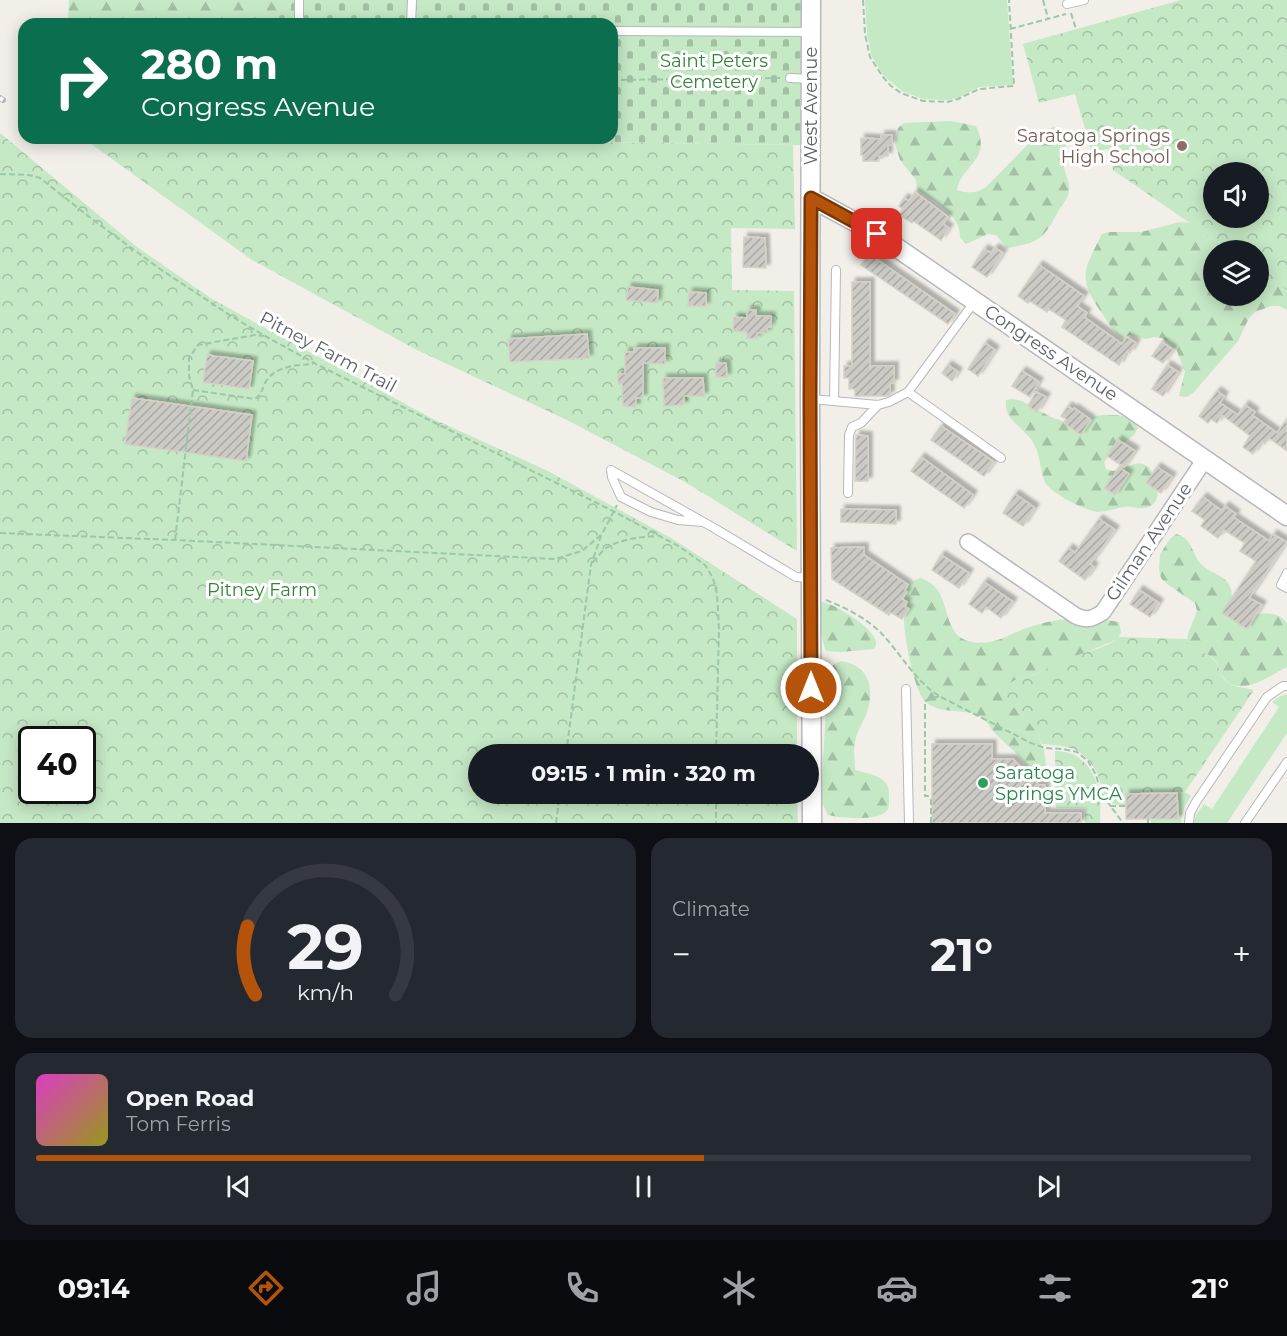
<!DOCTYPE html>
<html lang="en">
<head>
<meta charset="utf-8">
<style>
	:root { --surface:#171b24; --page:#242831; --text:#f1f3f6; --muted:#9ea1a6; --line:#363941; --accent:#b45309 }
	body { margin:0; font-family:Montserrat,sans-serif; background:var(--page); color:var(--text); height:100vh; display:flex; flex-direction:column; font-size:22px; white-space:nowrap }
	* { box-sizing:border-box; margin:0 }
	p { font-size:20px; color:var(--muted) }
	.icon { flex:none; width:33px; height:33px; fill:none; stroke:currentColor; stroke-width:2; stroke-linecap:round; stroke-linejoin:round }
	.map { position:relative; height:823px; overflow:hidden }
	.panel { display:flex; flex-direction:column; gap:15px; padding:15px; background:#0d0f14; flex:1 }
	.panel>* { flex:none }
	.banner { position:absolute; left:18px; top:18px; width:600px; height:126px; border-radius:18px; box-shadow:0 3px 15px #0003; background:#0b6e4f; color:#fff; overflow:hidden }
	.buttons { position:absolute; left:1203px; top:162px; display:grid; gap:12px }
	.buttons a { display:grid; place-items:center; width:66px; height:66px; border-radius:50%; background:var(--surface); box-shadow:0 3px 15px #0003; font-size:30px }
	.speed { position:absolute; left:18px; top:726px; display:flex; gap:12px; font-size:30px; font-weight:700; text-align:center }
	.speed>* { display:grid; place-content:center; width:78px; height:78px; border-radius:50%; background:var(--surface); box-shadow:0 3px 15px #0003; line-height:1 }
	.speed .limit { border:3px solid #111; border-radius:9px; background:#fff; color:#111 }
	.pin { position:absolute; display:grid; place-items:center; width:51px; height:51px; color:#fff; margin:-26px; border-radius:12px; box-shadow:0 3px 9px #0006 }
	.me { position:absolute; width:66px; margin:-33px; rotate:0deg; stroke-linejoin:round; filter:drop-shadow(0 0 4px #0008) }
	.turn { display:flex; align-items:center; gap:21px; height:126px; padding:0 24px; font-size:27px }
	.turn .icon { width:78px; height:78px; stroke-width:2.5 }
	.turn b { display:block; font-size:42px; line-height:51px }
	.big { font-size:45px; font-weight:700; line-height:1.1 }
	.panel .card { flex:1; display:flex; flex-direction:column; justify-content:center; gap:9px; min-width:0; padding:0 21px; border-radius:18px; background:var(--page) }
	.panel .dial { align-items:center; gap:0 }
	.dial svg { height:156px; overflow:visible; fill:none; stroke:var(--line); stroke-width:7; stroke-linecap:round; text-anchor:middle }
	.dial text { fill:var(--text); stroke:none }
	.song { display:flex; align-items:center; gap:18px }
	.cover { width:72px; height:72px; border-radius:9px; background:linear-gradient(135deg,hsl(310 70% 55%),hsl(60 70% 35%)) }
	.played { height:6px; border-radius:3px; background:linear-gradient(90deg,var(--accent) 55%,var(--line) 55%) }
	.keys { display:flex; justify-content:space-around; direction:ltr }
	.heat { display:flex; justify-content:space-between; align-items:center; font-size:33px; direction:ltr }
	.panel .tiles { flex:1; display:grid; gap:15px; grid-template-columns:1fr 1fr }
	.card:last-child { grid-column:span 2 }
	.trip { position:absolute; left:468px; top:744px; width:351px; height:60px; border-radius:30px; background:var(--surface); box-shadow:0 3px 15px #0003; font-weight:700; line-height:60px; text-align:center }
	.tab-bar { display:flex; height:96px; justify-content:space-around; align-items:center; background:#090b0e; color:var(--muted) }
	.tab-bar .icon { width:42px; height:42px }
	.tab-bar .on { color:var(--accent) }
	.tab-bar b { font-size:27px; color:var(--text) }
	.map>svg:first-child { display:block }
	.green { fill:#c5e8c5 }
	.forest { fill:url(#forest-firs) }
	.cemetery { fill:url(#cemetery-stones) }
	.park { fill:url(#park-crowns); fill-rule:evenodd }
	.building { fill:url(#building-hatch); stroke:#d6d1c6; stroke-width:1.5; filter:url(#shadow) }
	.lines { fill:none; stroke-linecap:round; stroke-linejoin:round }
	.service-casing { stroke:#b5b8bc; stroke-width:10 }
	.minor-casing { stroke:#b5b8bc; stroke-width:18 }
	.tertiary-casing { stroke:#b5b8bc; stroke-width:21 }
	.path { stroke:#9cc7a9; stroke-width:2; stroke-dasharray:6 3; stroke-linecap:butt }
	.service { stroke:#fff; stroke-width:8 }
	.minor { stroke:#fff; stroke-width:15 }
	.tertiary { stroke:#fff; stroke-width:18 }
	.rail-casing { stroke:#b6b7b8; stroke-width:6 }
	.rail { stroke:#fff; stroke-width:4; stroke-dasharray:11; stroke-linecap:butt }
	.route-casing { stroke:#753606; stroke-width:15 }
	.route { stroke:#b45309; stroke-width:10 }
	.education-dot { fill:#8d6e63; stroke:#fff; stroke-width:2 }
	.leisure-dot { fill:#2e9e5b; stroke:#fff; stroke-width:2 }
	.labels { text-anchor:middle; stroke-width:6; stroke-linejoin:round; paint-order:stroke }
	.park-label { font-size:18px; fill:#348238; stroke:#fff }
	.street-label { font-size:18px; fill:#5f6368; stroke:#fff }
	.education-label { font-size:18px; fill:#785e54; stroke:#fff; text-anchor:end }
	.leisure-label { font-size:18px; fill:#27864d; stroke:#fff; text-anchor:start }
</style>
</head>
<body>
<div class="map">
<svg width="1287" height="823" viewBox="0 0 1287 823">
	<defs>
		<pattern id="forest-firs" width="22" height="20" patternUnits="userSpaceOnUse" patternTransform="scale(1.5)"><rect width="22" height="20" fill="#c5e8c5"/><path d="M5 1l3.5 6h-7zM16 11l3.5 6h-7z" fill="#a3c0a4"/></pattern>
		<pattern id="cemetery-stones" width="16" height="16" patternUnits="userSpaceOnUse" patternTransform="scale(1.5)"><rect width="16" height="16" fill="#c5e8c5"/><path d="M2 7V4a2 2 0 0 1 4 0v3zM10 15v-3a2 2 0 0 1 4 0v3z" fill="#a3c0a4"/></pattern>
		<pattern id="park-crowns" width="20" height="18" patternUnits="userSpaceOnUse" patternTransform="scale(1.5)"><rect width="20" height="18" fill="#c5e8c5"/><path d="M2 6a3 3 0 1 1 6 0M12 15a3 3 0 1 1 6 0" fill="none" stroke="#a3c0a4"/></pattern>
		<pattern id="building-hatch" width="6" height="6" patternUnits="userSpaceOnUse" patternTransform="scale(1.5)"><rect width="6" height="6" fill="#cccac5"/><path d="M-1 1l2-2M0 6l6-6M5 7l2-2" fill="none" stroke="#a9a8a4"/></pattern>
		<filter id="shadow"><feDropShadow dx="4" dy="-4" stdDeviation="1.5" flood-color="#0004"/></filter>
	</defs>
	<rect width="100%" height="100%" fill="#f1efe8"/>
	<path class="green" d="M865,0H1007L1013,85L979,87L958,98L946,100L923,99L902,91L884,76L872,57L867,34Z
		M1287,694V733L1227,823H1194L1196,815L1204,804L1212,809L1279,707L1272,702L1279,697Z
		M1185,792L1191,796C1185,805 1182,812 1181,823H1151V819H1177V793Z"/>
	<path class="forest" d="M69,0H298L293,24H68Z
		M951,121L976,126C993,160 960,166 957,190C967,194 979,193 987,186L1039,133L1054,127C1073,135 1063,152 1064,167C1065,175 1070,182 1069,190C1069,197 1063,204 1059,210C1043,240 1040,242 1007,248L996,235L988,234L966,244L960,237C961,214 933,201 917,189L916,180L900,160L895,144L898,128L904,123Z
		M1180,222L1196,223L1246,250H1214V296H1258L1259,255L1287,278V310L1279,306H1271L1255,312L1249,318L1238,341L1194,392L1187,397L1179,396L1185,372L1176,349L1162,338L1154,337L1146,339L1130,335L1122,338C1113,332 1108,322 1101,312C1077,277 1084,270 1102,234L1109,232H1141Z
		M1013,399L1022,401L1051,417L1073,425L1095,416L1103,415H1119L1134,421L1138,428L1134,435L1114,450L1104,462L1106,469C1108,470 1112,471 1114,471C1124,470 1135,460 1145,465C1151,467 1153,474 1155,480C1159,492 1160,505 1144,508C1138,509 1131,506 1125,507C1116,508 1107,512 1098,512C1086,511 1053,494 1046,484C1040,474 1041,456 1034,444C1026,428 1003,421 1006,400Z
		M1176,534C1193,538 1191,554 1202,565C1211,574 1228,576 1231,589C1233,596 1230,606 1230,613C1249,621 1272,604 1287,623V667C1269,676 1239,699 1223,677C1219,672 1219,665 1215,660C1207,652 1195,652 1187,642L1188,634L1197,611L1195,603L1167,584L1161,578L1159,570L1160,554L1170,539Z
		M921,578C927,581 932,583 936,588C949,603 945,635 968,641C994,648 1009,633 1033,626C1061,617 1091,616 1119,622L1121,632L1118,639L1031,676L1015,680L1008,685L1004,692L1012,706L1024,716L1034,728L1044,750L1046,765L1042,771C1040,771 1034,770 1033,770C1025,766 1022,759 1016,753C1009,746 1000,739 993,731C989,725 984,717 977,715C960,708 937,715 924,700C911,684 899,613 905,592C907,584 913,580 921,578Z
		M822,602C834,603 878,630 876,644C876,646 875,647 874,649L841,652L826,651C820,636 820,621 819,605Z
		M841,661C871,666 875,690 866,715C862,724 857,732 855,742C853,751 855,761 855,770C865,773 884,775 888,787C889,791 889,797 889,801C889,807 889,810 884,813C873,821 841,818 828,815L822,803V776L828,678C830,668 832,664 841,661Z"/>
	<path class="cemetery" d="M278,0H801L800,145L304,138H612V24H279Z"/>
	<path class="park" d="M1181,0H1287V290L1259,271L1258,250H1229L1113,170L1107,149L1092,153L1075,94L1039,103L1023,44ZM1258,172V218H1214V172Z
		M0,133L137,247L212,299L431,418L546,470L671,538L797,619V754H478V794H797L798,823H0ZM32,740H82V790H32Z
		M83,138H304L793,145L795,229L731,228L732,290L794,291L797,551L685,482L567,420L415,349L252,260Z
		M1119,637L1187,639V642C1195,651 1207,652 1215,661C1219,665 1219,673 1223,678C1231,688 1243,687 1254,690L1185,792L1177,793L1126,794V805C1121,805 1116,806 1112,803C1103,798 1101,782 1097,773C1093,765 1087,757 1079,752C1069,745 1053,745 1042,744L1034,729L1024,716L1012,706L1004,692C1011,677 1019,680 1032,676C1042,672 1051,665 1062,660C1077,654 1109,648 1119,637Z
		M1055,751C1083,751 1097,773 1100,799C1101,807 1100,815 1100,823H1085V808H1056Z"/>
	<path class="building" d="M881,135H892V145H888V156H879V161H863V155H861V138L881,139Z
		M915,192L948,217L943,224L949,228L941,240L913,221L912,223L899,215L903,209L899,206L904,198L909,201Z
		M744,237L765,238L766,268L743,267Z
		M995,248L1003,253L987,277L972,267L984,249L991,253Z
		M869,254L955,314L948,324L861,265Z
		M1039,265L1084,296L1077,306L1087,313L1084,317L1122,344L1127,337L1136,343L1130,353L1127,351L1119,365L1062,327L1066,320L1049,309L1047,312L1030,301L1028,303L1018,296Z
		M852,282H870V370L872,366H894V383H890V395L887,396H855V389H849V378H844V366H852Z
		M628,287L658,290L657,303L626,300Z
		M689,292L706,293V306H688Z
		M747,310H756V316H771V327H767V333H757V339L747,338V332L733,331L734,317L747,318Z
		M587,334L589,358L510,362L508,339Z
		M1162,342L1173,350L1163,363L1152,356Z
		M985,343L995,350L978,376L968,369Z
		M634,348H665V364L643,363V398H636V407L623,406L622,384H618V374H625V352H634Z
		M207,355L253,361L249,389L203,382Z
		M716,363H726L727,377H716Z
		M948,365L958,372L952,381L942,373Z
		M1167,365L1178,372L1163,396L1152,389Z
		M1022,371L1039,382L1030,397L1012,386Z
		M663,378H703L704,396H684V405L664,406Z
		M1217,391L1224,396L1220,403L1238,415L1245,405L1255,412L1252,415L1277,433L1287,419V451L1269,438L1265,444L1262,441L1253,454L1243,447L1250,436L1222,415L1217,423L1211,419L1208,423L1199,416Z
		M1036,392L1046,397L1037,412L1028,406Z
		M132,398L252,415L246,461L125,444Z
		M1068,406L1073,410L1074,408L1091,420L1081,435L1064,423L1066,419L1061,416Z
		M941,426L994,462L984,476L931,440Z
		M856,435L868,436V481H855Z
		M1118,440L1135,451L1124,467L1107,456Z
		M921,457L973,495L964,508L911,471Z
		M1119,467L1129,474L1115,495L1105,488Z
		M1157,467L1172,477L1161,493L1146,483Z
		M1015,494L1035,508L1023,526L1003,513Z
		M1203,497L1222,511L1225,506L1236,514L1233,517L1269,541L1273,534L1286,542L1249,598L1262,605L1247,629L1222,613L1256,561L1240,551L1245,543L1224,530L1218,538L1201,526L1205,520L1192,511Z
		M841,509L896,510V524L841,522Z
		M1099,519L1115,530L1090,564L1094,567L1085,580L1059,561L1069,548L1075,553Z
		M864,547V555L908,585L905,590L907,592L902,599L907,602L905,607L909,609L902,619L890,612L889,615L832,579L831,548Z
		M941,555L969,573L959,588L932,570Z
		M984,582L1013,602L1001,618L986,607L982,613L969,604Z
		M1139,590L1159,603L1150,617L1130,604Z
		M932,744H992V759H1013L1039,785H1045V813H1081V823H932Z
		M1177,793L1178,819H1126V794Z"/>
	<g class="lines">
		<g class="service-casing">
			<path id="service" d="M299,0V17L301,24
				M1067,4L1084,0
				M411,24L412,0
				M612,31L810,32
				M790,78L810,79
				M908,392L1001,458
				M811,399L878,405L889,402L908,392L975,301
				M834,401L836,270
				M611,470L714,528L796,577L810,578
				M611,470L612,477L621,497L651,512L678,520L703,522
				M848,493L849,435L852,427L861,423L878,405
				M1287,573L1281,585L1287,588
				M906,689L909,823
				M1189,823L1190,813L1196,802L1267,697L1283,686H1287
				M1245,823L1287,762"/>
		</g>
		<g class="minor-casing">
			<path id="minor" d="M968,542L1076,616C1088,621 1092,619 1103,612L1205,459"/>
		</g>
		<g class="tertiary-casing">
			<path id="tertiary" d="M811,0L810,399L812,823
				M811,198L877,234L1287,516"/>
		</g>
		<path class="path" d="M863,0L865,34L870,57L883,77L891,86L901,93L923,101L947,102L958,99L979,89L1014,86L1009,0
			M1043,0L1048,18
			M1071,13L1076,29
			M1010,29L1066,14
			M612,80L781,78
			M0,174L29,175L40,178L92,219L160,269L231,316L265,336L316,364L613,511L680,547L705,565L713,578L717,594L719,629L716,754
			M193,390L255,399C261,395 262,390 265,383C274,366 296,365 313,364
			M0,533L175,540L555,559L582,551L602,534L617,505
			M175,540L193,390L189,376V358L198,345L255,335L264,336
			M593,562C597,558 601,552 606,548C621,539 639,537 657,536
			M826,600C846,608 868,619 882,634C901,654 915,681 939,696L1031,743L1045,748L1063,749L1077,752L1088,761L1096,775L1101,793L1123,823
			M566,754L591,565L601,536
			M716,794V823
			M1110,806H1126
			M1148,819V823
			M556,823L560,794
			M931,823V800L928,796H925V701L939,696"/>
		<use href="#service" class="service"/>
		<use href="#minor" class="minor"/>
		<use href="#tertiary" class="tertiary"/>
		<g class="rail-casing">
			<path id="rail" d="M0,98L3,100"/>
		</g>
		<use href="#rail" class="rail"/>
	</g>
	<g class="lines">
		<g class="route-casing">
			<path id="route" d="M811,688L810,399L811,198L877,234"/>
		</g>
		<use href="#route" class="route"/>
	</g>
	<circle class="education-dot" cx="1182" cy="146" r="6"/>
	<circle class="leisure-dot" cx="983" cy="783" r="6"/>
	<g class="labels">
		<g class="park-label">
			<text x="714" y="67">Saint Peters<tspan x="714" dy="21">Cemetery</tspan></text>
			<text x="262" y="596">Pitney Farm</text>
		</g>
		<g class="street-label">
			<text transform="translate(811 106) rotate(-90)" y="6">West Avenue</text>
			<text transform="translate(328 352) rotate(28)" y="6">Pitney Farm Trail</text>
			<text transform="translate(1051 353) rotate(34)" y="6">Congress Avenue</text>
			<text transform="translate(1149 542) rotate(-56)" y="6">Gilman Avenue</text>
		</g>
		<g class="education-label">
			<text x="1170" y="142">Saratoga Springs<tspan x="1170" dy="21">High School</tspan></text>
		</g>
		<g class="leisure-label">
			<text x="995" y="779">Saratoga<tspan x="995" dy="21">Springs YMCA</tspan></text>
		</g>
	</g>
</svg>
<div class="buttons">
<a><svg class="icon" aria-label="sound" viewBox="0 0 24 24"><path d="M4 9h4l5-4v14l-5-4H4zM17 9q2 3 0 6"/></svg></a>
<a><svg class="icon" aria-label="layers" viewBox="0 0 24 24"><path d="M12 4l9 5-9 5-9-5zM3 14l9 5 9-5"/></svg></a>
</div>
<div class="speed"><div class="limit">40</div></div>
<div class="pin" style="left:877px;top:234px;background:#d93025"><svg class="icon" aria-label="arrive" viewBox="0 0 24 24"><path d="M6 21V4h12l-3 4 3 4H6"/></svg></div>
<svg class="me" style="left:811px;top:688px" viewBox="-20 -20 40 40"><circle r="17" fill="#b45309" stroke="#fff" stroke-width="3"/><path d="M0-11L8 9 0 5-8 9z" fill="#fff"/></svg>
<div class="trip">09:15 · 1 min · 320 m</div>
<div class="banner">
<div class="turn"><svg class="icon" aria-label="right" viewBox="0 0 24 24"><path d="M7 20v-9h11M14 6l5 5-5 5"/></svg><div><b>280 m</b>Congress Avenue</div></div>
</div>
</div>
<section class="panel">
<div class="tiles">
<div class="card dial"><svg viewBox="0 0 100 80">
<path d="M14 69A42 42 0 1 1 86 69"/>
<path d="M14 69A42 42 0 0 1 10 34" stroke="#b45309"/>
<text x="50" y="56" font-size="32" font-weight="700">29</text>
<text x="50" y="72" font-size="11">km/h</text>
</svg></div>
<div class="card"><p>Climate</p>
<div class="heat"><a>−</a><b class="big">21°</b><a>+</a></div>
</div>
<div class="card">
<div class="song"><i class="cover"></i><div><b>Open Road</b><p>Tom Ferris</p></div></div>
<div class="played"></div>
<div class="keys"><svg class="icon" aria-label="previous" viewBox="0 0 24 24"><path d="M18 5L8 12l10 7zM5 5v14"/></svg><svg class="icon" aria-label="pause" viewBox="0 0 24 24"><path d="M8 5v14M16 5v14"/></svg><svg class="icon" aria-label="next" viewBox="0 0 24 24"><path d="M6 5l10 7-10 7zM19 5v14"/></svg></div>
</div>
</div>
</section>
<nav class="tab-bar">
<b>09:14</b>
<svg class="icon on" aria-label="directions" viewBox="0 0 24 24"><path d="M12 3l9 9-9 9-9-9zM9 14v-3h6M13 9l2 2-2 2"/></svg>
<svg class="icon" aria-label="music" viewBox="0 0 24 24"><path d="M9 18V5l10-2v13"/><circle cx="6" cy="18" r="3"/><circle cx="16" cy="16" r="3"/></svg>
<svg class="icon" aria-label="phone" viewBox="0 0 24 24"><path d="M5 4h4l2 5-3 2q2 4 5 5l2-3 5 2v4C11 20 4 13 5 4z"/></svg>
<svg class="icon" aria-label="climate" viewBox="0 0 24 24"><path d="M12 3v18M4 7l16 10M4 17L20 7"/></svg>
<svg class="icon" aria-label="car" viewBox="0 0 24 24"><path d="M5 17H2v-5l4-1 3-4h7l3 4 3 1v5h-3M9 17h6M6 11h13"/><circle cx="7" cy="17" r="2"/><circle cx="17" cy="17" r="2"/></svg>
<svg class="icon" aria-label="filters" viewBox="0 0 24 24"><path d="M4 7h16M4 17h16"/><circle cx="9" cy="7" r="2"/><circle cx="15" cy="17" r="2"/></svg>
<b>21°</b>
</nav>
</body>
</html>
